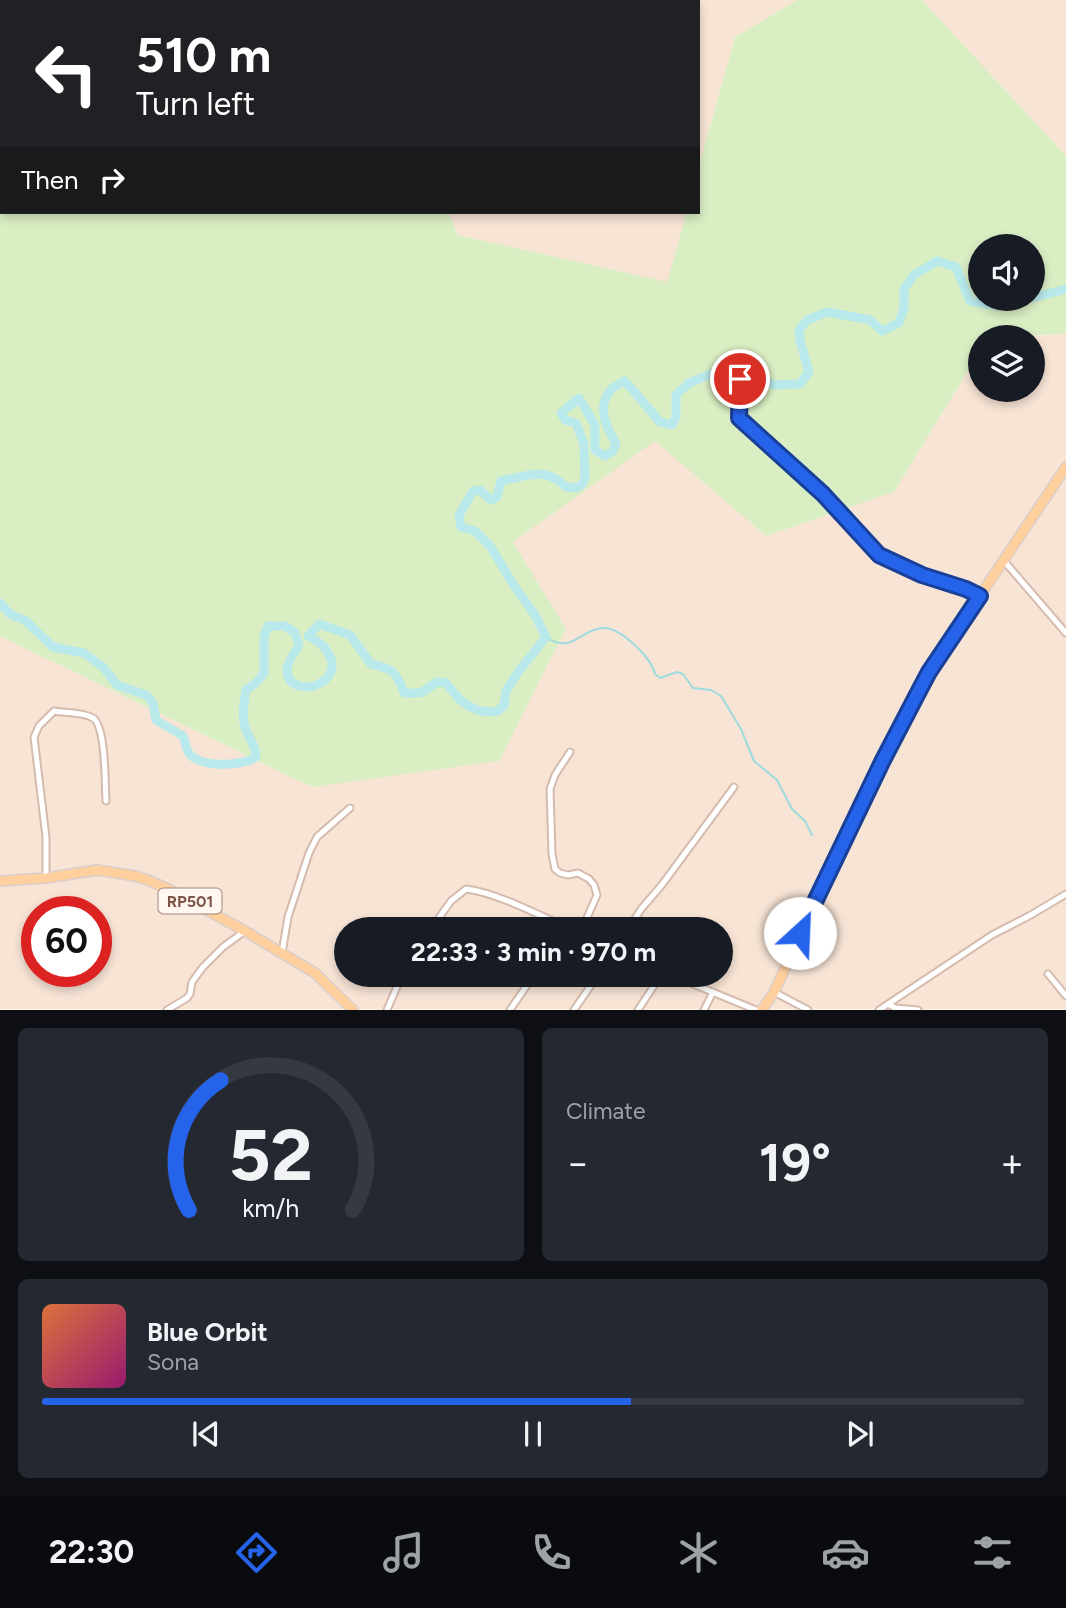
<!DOCTYPE html>
<html lang="en">
<head>
<meta charset="utf-8">
<style>
	:root { --surface:#171b24; --page:#242831; --text:#f1f3f6; --muted:#9ea1a6; --line:#363941; --accent:#2563eb }
	body { margin:0; font-family:Figtree,sans-serif; background:var(--page); color:var(--text); height:100vh; display:flex; flex-direction:column; font-size:26px; white-space:nowrap }
	* { box-sizing:border-box; margin:0 }
	p { font-size:23px; color:var(--muted) }
	.icon { flex:none; width:38px; height:38px; fill:none; stroke:currentColor; stroke-width:2; stroke-linecap:round; stroke-linejoin:round }
	.map { position:relative; height:1010px; overflow:hidden }
	.side { display:flex; flex-direction:column; gap:18px; padding:18px; background:#0d0f14; flex:1 }
	.side>* { flex:none }
	.banner { position:absolute; left:0px; top:0px; width:700px; height:214px; box-shadow:0 4px 10px #0003; background:#202124; color:#fff; overflow:hidden }
	.fabs { position:absolute; left:968px; top:234px; display:grid; gap:14px }
	.fabs a { display:grid; place-items:center; width:77px; height:77px; border-radius:50%; background:var(--surface); box-shadow:0 4px 10px #0003; font-size:35px }
	.speed { position:absolute; left:21px; top:896px; display:flex; gap:14px; font-size:35px; font-weight:700; text-align:center }
	.speed>* { display:grid; place-content:center; width:91px; height:91px; border-radius:50%; background:var(--surface); box-shadow:0 4px 10px #0003; line-height:1 }
	.speed .limit { border:10px solid #d22; background:#fff; color:#111 }
	.pin { position:absolute; display:grid; place-items:center; width:60px; height:60px; color:#fff; margin:-30px; border:4px solid #fff; border-radius:50%; box-shadow:0 2px 7px #0007 }
	.me { position:absolute; width:77px; margin:-38px; rotate:25deg; stroke-linejoin:round; filter:drop-shadow(0 0 5px #0008) }
	.turn { display:flex; align-items:center; gap:24px; height:147px; padding:0 21px; font-size:32px }
	.turn .icon { width:91px; height:91px; stroke-width:2.5 }
	.turn b { display:block; font-size:49px; line-height:60px }
	.then { display:flex; align-items:center; height:66px; padding:0 21px; background:#0003; gap:14px; font-size:26px }
	.big { font-size:52px; font-weight:700; line-height:1.1 }
	.side .widget { flex:1; display:flex; flex-direction:column; justify-content:center; gap:10px; min-width:0; padding:0 24px; border-radius:10px; background:var(--page) }
	.side .dial { align-items:center; gap:0 }
	.dial svg { height:182px; overflow:visible; fill:none; stroke:var(--line); stroke-width:7; stroke-linecap:round; text-anchor:middle }
	.dial text { fill:var(--text); stroke:none }
	.song { display:flex; align-items:center; gap:21px }
	.cover { width:84px; height:84px; border-radius:10px; background:linear-gradient(135deg,hsl(20 70% 55%),hsl(320 70% 35%)) }
	.played { height:7px; border-radius:4px; background:linear-gradient(90deg,var(--accent) 60%,var(--line) 60%) }
	.keys { display:flex; justify-content:space-around; direction:ltr }
	.heat { display:flex; justify-content:space-between; align-items:center; font-size:38px; direction:ltr }
	.side .tiles { flex:1; display:grid; gap:18px; grid-template-columns:1fr 1fr }
	.widget:last-child { grid-column:span 2 }
	.trip { position:absolute; left:334px; top:917px; width:399px; height:70px; border-radius:35px; background:var(--surface); box-shadow:0 4px 10px #0003; font-weight:700; line-height:70px; text-align:center }
	.tab-bar { display:flex; height:112px; justify-content:space-around; align-items:center; background:#090b0e; color:var(--muted) }
	.tab-bar .icon { width:49px; height:49px }
	.tab-bar .active { color:var(--accent) }
	.tab-bar b { font-size:32px; color:var(--text) }
	.map>svg:first-child { display:block }
	.residential { fill:#f7e4d5; fill-rule:evenodd }
	.green { fill:#daeec4; fill-rule:evenodd }
	.lines { fill:none; stroke-linecap:round; stroke-linejoin:round }
	.stream { stroke:#9edbde; stroke-width:2 }
	.river { stroke:#b9e9eb; stroke-width:9 }
	.street-casing { stroke:#d5bbae; stroke-width:9 }
	.primary-casing { stroke:#dacfcc; stroke-width:12 }
	.street { stroke:#fff; stroke-width:5 }
	.primary { stroke:#ffcf9e; stroke-width:9 }
	.route-casing { stroke:#184099; stroke-width:18 }
	.route { stroke:#2563eb; stroke-width:12 }
	.labels { text-anchor:middle; stroke-width:7; stroke-linejoin:round; paint-order:stroke }
	.shield { fill:#fff7f0; stroke:#a3857a; stroke-width:2 }
	.shield-label { font-size:16px; font-weight:bold; fill:#7c5448 }
</style>
</head>
<body>
<div class="map">
<svg width="1066" height="1010" viewBox="0 0 1066 1010">
	<rect width="100%" height="100%" fill="#fef3e7"/>
	<path class="residential" d="M357,0H797L735,37L698,170V2H357Z
		M922,0H1066V156Z
		M448,212H687L668,283L458,235Z
		M1066,334V1009H0V636L312,787L566,630L513,542L655,440L766,536L894,492L980,351V390H1032V338H992ZM37,912H96V971H37ZM346,929H721V975H346Z"/>
	<path class="green" d="M0,0H357V2H2V212H448L458,235L667,282L687,212H698V170L735,37L797,0H922L1066,156V334L980,338V351L894,492L766,536L655,441L513,542L566,629L499,761L312,787L0,636ZM980,247H1032V299H980Z"/>
	<g class="lines">
		<path class="stream" d="M546,637C572,655 580,629 603,628C620,627 652,658 655,674L660,678L677,672L683,674L693,688L711,690L721,696L741,729L754,761L777,780L792,809L805,821L812,835"/>
		<path class="river" d="M1032,298L1066,289
			M0,603L10,614L26,621L53,647L84,653L103,667L117,685L146,695L153,703L156,720L183,736C185,741 186,748 188,752C199,768 241,767 256,757C256,746 250,740 246,730C241,717 244,704 246,690L257,682L264,673V636L268,626H285L295,633L299,645C295,653 287,661 287,670C287,679 292,684 300,686C316,690 337,677 331,659C327,647 318,641 308,636L319,624L350,635L371,664C393,669 396,671 404,693H421L437,682L446,683L459,699L469,706L477,710L490,712L498,711L504,705L506,691L518,672L546,637L535,615L515,587L490,546L475,531L461,527L459,515L473,491L480,490L491,500L497,497L501,481C527,476 544,466 566,487L577,488L582,484L585,478L584,444L576,423L565,420L561,413L579,398L595,425V450L605,456L613,451L616,444C607,428 596,408 610,391C613,387 620,384 624,381L632,389L660,422L672,425L676,417V395L689,383L720,370L740,372L774,385L800,384L809,372L800,340L799,330L807,320L827,312L870,320L882,331L899,323L904,308V289L914,275L937,261L956,267L970,301L997,306L1027,299"/>
		<g class="street-casing">
			<path id="street" d="M493,0L499,2
				M105,2L106,0
				M402,2L412,0
				M671,2L674,0
				M0,136H2
				M740,379L739,418L823,494L879,555L922,574L966,589L980,596
				M1004,561L1066,633
				M570,752L555,775L550,789L552,854L555,869L560,873L568,875L578,873L589,879L594,885L597,895L582,929
				M46,878V837L34,737L39,726L54,711C65,713 83,712 93,718C106,726 105,785 106,801
				M431,929L451,901L466,889C498,893 541,916 570,929
				M628,929L642,908L661,886L734,787
				M282,953L288,917L309,853L317,837L350,808
				M1048,974L1066,996
				M671,975L756,1010
				M774,992L808,1010
				M888,1004L895,1008L918,1010
				M167,1010L187,998L190,994L192,982L203,967L223,947L245,931
				M387,1010L402,975
				M510,1010L534,975
				M574,1010L598,975
				M638,1010L661,975
				M704,1010L713,992
				M879,1010L992,935L1029,916L1066,894"/>
		</g>
		<g class="primary-casing">
			<path id="primary" d="M0,881L46,878L97,870L135,876L148,880L170,890L245,931L315,973L353,1010
				M762,1010L774,992L882,762L929,672L1066,467"/>
		</g>
		<use href="#street" class="street"/>
		<use href="#primary" class="primary"/>
	</g>
	<g class="lines">
		<g class="route-casing">
			<path id="route" d="M740,379L739,418L823,494L879,555L922,575L966,589L980,596L929,672L920,689L882,762L800,933"/>
		</g>
		<use href="#route" class="route"/>
	</g>
	<g class="labels">
		<rect class="shield" x="158.5" y="888.5" width="63" height="25" rx="5"/>
		<g class="shield-label">
			<text x="190" y="907">RP501</text>
		</g>
	</g>
</svg>
<div class="fabs">
<a><svg class="icon" aria-label="sound" viewBox="0 0 24 24"><path d="M4 9h4l5-4v14l-5-4H4zM17 9q2 3 0 6"/></svg></a>
<a><svg class="icon" aria-label="layers" viewBox="0 0 24 24"><path d="M12 4l9 5-9 5-9-5zM3 14l9 5 9-5"/></svg></a>
</div>
<div class="speed"><div class="limit">60</div></div>
<div class="pin" style="left:740px;top:379px;background:#d93025"><svg class="icon" aria-label="arrive" viewBox="0 0 24 24"><path d="M6 21V4h12l-3 4 3 4H6"/></svg></div>
<svg class="me" style="left:800px;top:933px" viewBox="-20 -20 40 40"><circle r="19" fill="#fff"/><path d="M0-13L10 11 0 6-10 11z" fill="#2563eb"/></svg>
<div class="trip">22:33 · 3 min · 970 m</div>
<div class="banner">
<div class="turn"><svg class="icon" aria-label="left" viewBox="0 0 24 24"><path d="M17 20v-9H6M10 6l-5 5 5 5"/></svg><div><b>510 m</b>Turn left</div></div>
<div class="then">Then<svg class="icon" aria-label="right" viewBox="0 0 24 24"><path d="M7 20v-9h11M14 6l5 5-5 5"/></svg></div>
</div>
</div>
<section class="side">
<div class="tiles">
<div class="widget dial"><svg viewBox="0 0 100 80">
<path d="M14 69A42 42 0 1 1 86 69"/>
<path d="M14 69A42 42 0 0 1 28 12" stroke="#2563eb"/>
<text x="50" y="56" font-size="32" font-weight="700">52</text>
<text x="50" y="72" font-size="11">km/h</text>
</svg></div>
<div class="widget"><p>Climate</p>
<div class="heat"><a>−</a><b class="big">19°</b><a>+</a></div>
</div>
<div class="widget">
<div class="song"><i class="cover"></i><div><b>Blue Orbit</b><p>Sona</p></div></div>
<div class="played"></div>
<div class="keys"><svg class="icon" aria-label="previous" viewBox="0 0 24 24"><path d="M18 5L8 12l10 7zM5 5v14"/></svg><svg class="icon" aria-label="pause" viewBox="0 0 24 24"><path d="M8 5v14M16 5v14"/></svg><svg class="icon" aria-label="next" viewBox="0 0 24 24"><path d="M6 5l10 7-10 7zM19 5v14"/></svg></div>
</div>
</div>
</section>
<nav class="tab-bar">
<b>22:30</b>
<svg class="icon active" aria-label="directions" viewBox="0 0 24 24"><path d="M12 3l9 9-9 9-9-9zM9 14v-3h6M13 9l2 2-2 2"/></svg>
<svg class="icon" aria-label="music" viewBox="0 0 24 24"><path d="M9 18V5l10-2v13"/><circle cx="6" cy="18" r="3"/><circle cx="16" cy="16" r="3"/></svg>
<svg class="icon" aria-label="phone" viewBox="0 0 24 24"><path d="M5 4h4l2 5-3 2q2 4 5 5l2-3 5 2v4C11 20 4 13 5 4z"/></svg>
<svg class="icon" aria-label="climate" viewBox="0 0 24 24"><path d="M12 3v18M4 7l16 10M4 17L20 7"/></svg>
<svg class="icon" aria-label="car" viewBox="0 0 24 24"><path d="M5 17H2v-5l4-1 3-4h7l3 4 3 1v5h-3M9 17h6M6 11h13"/><circle cx="7" cy="17" r="2"/><circle cx="17" cy="17" r="2"/></svg>
<svg class="icon" aria-label="filters" viewBox="0 0 24 24"><path d="M4 7h16M4 17h16"/><circle cx="9" cy="7" r="2"/><circle cx="15" cy="17" r="2"/></svg>
</nav>
</body>
</html>
